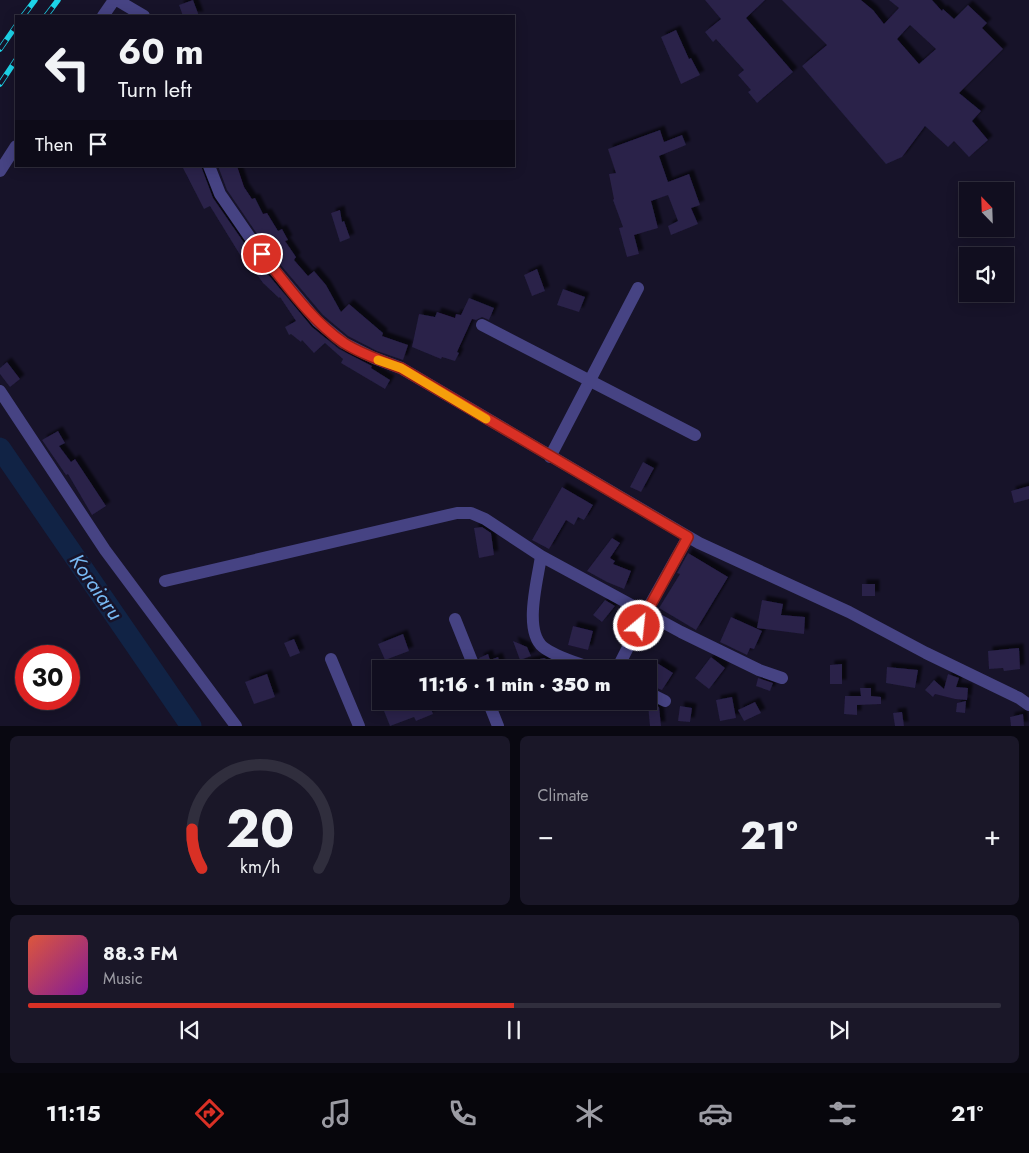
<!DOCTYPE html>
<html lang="en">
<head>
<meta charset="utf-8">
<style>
	:root { --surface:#110e1f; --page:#1a1728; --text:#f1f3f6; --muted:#9c9ca4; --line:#302e3d; --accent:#d93025 }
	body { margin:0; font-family:Jost,sans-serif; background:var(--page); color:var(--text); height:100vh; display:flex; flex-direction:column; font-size:19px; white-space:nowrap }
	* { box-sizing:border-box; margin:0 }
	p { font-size:16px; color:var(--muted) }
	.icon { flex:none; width:28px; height:28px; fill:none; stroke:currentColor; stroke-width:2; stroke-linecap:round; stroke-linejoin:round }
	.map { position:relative; height:726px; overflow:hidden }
	.drawer { display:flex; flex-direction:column; gap:10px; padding:10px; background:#090811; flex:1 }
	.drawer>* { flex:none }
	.top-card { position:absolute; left:15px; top:15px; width:500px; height:152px; border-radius:0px; box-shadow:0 2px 12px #0003,0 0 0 1px var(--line); background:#110e1f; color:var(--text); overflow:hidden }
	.needle { width:32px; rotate:337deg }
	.controls { position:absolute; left:959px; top:182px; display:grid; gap:10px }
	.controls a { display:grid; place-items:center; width:55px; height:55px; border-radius:0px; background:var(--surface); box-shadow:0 2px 12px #0003,0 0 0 1px var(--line); font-size:25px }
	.speed { position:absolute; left:15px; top:645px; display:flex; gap:10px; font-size:25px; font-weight:700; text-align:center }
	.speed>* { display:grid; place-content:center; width:65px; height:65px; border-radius:50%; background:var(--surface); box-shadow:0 2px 12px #0003,0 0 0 1px var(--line); line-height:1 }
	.speed .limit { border:8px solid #d22; background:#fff; color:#111 }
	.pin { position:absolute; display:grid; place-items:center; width:42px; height:42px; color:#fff; margin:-21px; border:2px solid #fff; border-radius:50%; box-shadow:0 1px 5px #0007 }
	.me { position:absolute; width:55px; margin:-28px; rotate:28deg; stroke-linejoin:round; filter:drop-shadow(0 0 4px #0008) }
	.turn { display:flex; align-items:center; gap:18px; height:105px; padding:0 20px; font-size:22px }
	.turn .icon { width:65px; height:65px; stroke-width:2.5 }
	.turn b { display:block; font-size:35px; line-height:42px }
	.then { display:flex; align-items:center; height:48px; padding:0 20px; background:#0003; gap:10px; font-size:19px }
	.big { font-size:38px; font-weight:800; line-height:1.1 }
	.drawer .card { flex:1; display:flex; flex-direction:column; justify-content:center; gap:8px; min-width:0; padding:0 18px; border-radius:8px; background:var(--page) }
	.drawer .dial { align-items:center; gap:0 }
	.dial svg { height:130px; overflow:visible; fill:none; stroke:var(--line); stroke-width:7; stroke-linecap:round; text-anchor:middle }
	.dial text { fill:var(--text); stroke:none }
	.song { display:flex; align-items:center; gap:15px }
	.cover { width:60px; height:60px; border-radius:8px; background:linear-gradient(135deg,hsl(10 70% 55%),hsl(290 70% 35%)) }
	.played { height:5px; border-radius:2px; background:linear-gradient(90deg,var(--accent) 50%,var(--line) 50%) }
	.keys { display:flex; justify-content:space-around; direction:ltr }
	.heat { display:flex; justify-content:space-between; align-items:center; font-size:28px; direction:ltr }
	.drawer .tiles { flex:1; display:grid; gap:10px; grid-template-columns:1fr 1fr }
	.card:last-child { grid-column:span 2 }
	.trip { position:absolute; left:372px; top:660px; width:285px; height:50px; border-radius:0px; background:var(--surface); box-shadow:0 2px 12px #0003,0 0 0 1px var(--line); font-weight:800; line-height:50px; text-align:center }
	.tab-bar { display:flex; height:80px; justify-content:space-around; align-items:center; background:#07060c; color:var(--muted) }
	.tab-bar .icon { width:35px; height:35px }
	.tab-bar .current { color:var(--accent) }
	.tab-bar b { font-size:22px; color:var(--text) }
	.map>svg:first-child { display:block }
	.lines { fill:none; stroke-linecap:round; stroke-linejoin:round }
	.river { stroke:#112345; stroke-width:21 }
	.building { fill:#292148; fill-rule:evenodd; filter:url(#shadow) }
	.street { stroke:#464383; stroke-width:12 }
	.rail-casing { stroke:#1dd4e9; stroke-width:5.5 }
	.rail { stroke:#171329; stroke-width:4; stroke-dasharray:11; stroke-linecap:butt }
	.route-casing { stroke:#8d1f18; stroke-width:12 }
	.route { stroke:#d93025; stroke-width:9 }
	.slow { stroke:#f59e0b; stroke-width:9 }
	.labels { text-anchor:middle; stroke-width:5; stroke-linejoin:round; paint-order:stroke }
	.water-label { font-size:21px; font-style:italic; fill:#77b8f2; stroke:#171329 }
</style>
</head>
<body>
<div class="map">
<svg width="1029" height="726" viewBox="0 0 1029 726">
	<defs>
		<filter id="shadow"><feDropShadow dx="4.5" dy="-4.5" stdDeviation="1" flood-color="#0009"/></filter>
	</defs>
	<rect width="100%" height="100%" fill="#171329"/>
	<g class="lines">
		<path class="river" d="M0,448L191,726"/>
	</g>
	<path class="building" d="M193,0L199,16H183L179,5Z
		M705,0H765L746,18L793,72L757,103L748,92L751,90L738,75L744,70L716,39L713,42L705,32L721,19Z
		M782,0H861L873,10L884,24L899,8L889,0H932L942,11L943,9L954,19L968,5L987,23L982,28L1003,49L959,93L981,111L972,121L988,140L969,157L954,141L948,147L925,126L902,157L886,164L802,66L827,45ZM910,25L936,49L919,64L897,39Z
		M676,30L689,59L691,58L700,75L681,84L661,37Z
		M660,130L664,142L682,135L686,145L659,156L668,182L689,174L700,205L691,208L698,224L671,235L668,226L678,221L668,195L651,201L658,228L634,235L639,254L627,257L619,228L623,227L613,200L614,199L609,174L616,173L608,149Z
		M182,166H201L213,198L256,260L312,327L339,349L372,366L371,368L390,380L385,389L341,363L343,359L325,343L314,353L302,340L301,342L291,334L289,335L285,327L296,321L280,297L279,298L263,283L253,269L250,271L210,206L204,209Z
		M218,166H237L244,187L252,199L255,198L263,214L267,213L278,231L282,229L288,240L285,241L296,257L294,260L308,276L314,271L326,285L341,312L349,304L383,333L382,336L408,345L403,360L377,351L348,336L323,315L268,250L227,190Z
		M340,210L342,222L344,221L350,238L340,242L331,213Z
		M537,269L545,291L532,296L524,275Z
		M563,289L585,297L579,312L557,305Z
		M469,298L494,308L489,320L482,317L476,320L472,319L457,352L459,353L455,361L442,357L441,359L412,347L419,314L435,317L437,312L455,318L456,314L461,315Z
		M7,362L20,379L10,387L0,374V368Z
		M58,431L65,443L59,446L71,462L75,459L106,506L92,515L68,474L66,475L42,440Z
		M643,462L654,468L641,492L630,487Z
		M1029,486V499L1014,503L1011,491Z
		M562,487L593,505L584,520L578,517L574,525L566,520L549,549L532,540Z
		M482,527L491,533L494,555L479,558L474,528Z
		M612,538L620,543L610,558L615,561L613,564L631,571L624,589L607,582L587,571Z
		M688,553L728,577L696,630L659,608L680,574L677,573Z
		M862,584H875V596H862Z
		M605,600L615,606L602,622L593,615Z
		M762,600L783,604L781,615L805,617L804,634L757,628Z
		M731,617L762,631L754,649L750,648L747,655L720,642Z
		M573,626L593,631L588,650L568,645Z
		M403,634L409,651L385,660L378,644Z
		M294,639L300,653L290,657L284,643Z
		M513,641L527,647L531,656L520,660Z
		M1019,648L1020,669L1004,671L1003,668L989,669L988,651Z
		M488,654L490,660L498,657L502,669H483L479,658Z
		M711,657L725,668L709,689L695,678Z
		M544,658L550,661L552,667L513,669V665Z
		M657,663L673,673L662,690L649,685V675Z
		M842,664V684H830V665Z
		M887,667L918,670L915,688L886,683Z
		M267,674L275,697L254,704L245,682Z
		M948,674L959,678L956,687L968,688L967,700L955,699L935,694L933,697L925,690L934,680L944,689Z
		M758,678L773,683L770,691L756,686Z
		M860,688H871V696L881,697V704L857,705V715L844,714L845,696H861Z
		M732,697L736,718L720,721L716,700Z
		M380,701H396L400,711L428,701L433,714L416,721L414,717L390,726Z
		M966,701L965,713L956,712L957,703Z
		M755,702L761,713L744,721L738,710Z
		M648,705H654L659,707L661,726H650Z
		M680,706L692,708L690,722L678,721Z
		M902,712L904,726H895L893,713Z
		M1023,714L1024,726H1011L1010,717Z"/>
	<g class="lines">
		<path class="street" d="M117,0L144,16
			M103,16L114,0
			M209,166L220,194L262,255L317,321L344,343L374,358L401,368L699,543L849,612L926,653L1019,698L1029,705
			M0,171L16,146
			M482,325L695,435
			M0,391L105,550L236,726
			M550,457L638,288
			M541,556C538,579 523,630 543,647C555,657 579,663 593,669
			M165,581L457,513H471L485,519L541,556L681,632L759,670L782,678
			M455,619L475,669
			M331,659L359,726
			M617,669L646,612L688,537
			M649,693L665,701
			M488,701L498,726"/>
		<g class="rail-casing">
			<path id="rail" d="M23,16L35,0
				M46,16L58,0
				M0,49L16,26
				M0,84L16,60"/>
		</g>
		<use href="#rail" class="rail"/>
	</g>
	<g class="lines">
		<g class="route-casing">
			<path id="route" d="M262,254C287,285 311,320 344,343C361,354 382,361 401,368L688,537L639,626"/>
		</g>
		<use href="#route" class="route"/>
		<path class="slow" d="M378,360L401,368L486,419"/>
	</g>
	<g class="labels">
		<g class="water-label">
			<text transform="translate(96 587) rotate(55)" y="7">Koraiaru</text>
		</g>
	</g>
</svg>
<div class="controls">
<a><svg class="needle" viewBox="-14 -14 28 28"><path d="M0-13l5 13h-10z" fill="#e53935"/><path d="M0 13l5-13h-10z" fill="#9c9ca4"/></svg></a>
<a><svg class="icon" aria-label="sound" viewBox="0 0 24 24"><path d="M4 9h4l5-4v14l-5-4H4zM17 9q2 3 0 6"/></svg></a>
</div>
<div class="speed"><div class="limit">30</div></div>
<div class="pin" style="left:262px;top:254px;background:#d93025"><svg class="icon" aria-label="arrive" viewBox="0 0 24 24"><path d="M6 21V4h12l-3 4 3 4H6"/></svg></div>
<svg class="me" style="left:639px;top:626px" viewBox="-20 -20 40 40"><circle r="17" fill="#d93025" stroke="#fff" stroke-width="3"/><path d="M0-11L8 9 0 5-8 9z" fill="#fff"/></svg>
<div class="trip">11:16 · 1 min · 350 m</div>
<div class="top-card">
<div class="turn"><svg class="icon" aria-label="left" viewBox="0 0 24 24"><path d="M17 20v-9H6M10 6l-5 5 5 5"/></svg><div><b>60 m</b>Turn left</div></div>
<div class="then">Then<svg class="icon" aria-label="arrive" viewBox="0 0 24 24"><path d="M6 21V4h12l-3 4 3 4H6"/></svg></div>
</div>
</div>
<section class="drawer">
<div class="tiles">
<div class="card dial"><svg viewBox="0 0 100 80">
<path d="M14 69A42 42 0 1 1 86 69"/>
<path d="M14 69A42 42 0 0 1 8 45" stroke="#d93025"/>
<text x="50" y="56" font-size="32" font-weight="700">20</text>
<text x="50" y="72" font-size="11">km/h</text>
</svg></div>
<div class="card"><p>Climate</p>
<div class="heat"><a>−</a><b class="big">21°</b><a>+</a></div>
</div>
<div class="card">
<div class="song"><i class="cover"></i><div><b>88.3 FM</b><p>Music</p></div></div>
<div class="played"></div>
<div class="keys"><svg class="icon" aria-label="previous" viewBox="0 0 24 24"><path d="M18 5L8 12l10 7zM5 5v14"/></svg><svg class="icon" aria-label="pause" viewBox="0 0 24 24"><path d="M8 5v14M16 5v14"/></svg><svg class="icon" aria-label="next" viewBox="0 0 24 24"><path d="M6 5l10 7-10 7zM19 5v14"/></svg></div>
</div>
</div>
</section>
<nav class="tab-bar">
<b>11:15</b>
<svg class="icon current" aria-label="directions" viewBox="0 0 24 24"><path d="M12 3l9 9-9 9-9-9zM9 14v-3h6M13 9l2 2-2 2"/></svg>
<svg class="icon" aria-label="music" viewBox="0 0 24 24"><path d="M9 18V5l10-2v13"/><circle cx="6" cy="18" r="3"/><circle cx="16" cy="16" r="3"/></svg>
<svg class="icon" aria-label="phone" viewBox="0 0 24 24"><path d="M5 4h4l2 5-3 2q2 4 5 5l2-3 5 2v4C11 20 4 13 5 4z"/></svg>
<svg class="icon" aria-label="climate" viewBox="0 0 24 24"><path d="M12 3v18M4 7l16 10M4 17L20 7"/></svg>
<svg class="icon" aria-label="car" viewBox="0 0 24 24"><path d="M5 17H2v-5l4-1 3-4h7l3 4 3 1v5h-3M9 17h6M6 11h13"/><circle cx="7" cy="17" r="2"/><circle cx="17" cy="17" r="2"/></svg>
<svg class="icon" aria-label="filters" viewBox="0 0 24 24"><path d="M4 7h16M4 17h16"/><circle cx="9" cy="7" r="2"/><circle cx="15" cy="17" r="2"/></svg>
<b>21°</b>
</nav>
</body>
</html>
